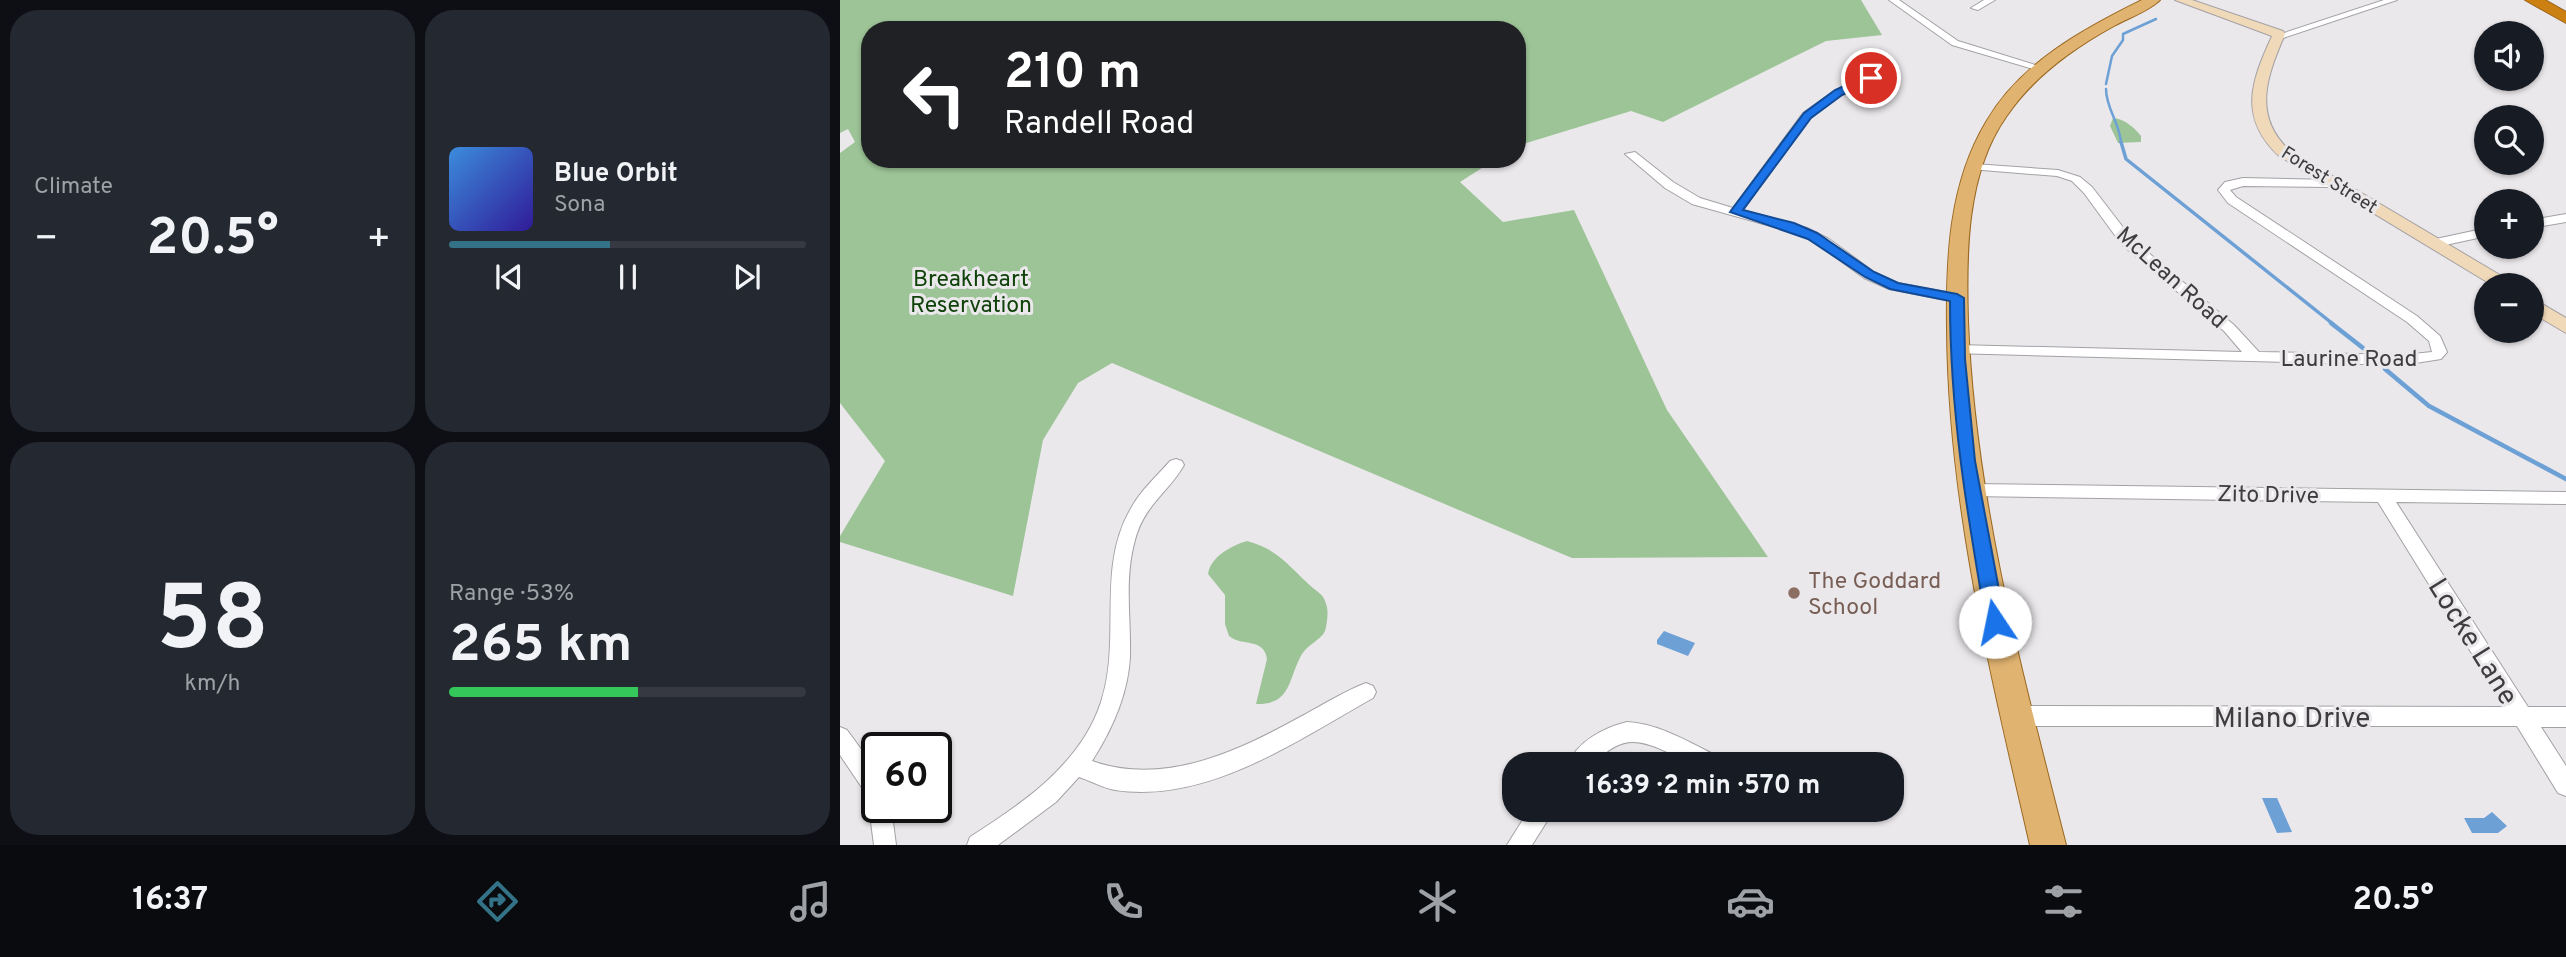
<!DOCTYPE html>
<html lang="en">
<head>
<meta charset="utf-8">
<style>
	:root { --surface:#171b24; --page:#242831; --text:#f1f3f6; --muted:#9ea1a6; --line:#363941; --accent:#347287 }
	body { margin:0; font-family:Overpass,sans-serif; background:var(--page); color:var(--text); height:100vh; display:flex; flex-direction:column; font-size:26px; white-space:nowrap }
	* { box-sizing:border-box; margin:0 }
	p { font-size:23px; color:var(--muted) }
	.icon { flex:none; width:38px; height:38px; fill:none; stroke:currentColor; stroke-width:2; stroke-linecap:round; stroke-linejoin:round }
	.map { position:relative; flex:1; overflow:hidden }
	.sheet { display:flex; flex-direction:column; gap:10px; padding:10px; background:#0d0f14; width:840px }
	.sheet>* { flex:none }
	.hud { position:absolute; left:21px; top:21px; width:665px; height:147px; border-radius:28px; box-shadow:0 2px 5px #0004; background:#202124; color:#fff; overflow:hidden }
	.buttons { position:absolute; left:1634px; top:21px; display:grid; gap:14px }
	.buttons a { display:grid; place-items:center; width:70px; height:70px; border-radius:50%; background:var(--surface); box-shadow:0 2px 5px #0004; font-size:35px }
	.speed { position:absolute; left:21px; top:732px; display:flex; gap:14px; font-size:35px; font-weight:700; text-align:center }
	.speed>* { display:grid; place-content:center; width:91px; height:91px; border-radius:50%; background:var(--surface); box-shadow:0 2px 5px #0004; line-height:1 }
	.speed .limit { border:4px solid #111; border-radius:10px; background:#fff; color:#111 }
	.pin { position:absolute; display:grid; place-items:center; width:60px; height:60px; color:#fff; margin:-30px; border:4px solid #fff; border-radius:50%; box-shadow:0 2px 7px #0007 }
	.me { position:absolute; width:77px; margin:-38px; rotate:349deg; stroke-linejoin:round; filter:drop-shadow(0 0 5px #0008) }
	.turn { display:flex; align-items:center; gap:24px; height:147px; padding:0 28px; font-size:32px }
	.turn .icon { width:91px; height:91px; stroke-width:2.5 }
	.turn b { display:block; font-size:49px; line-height:60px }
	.big { font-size:52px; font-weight:700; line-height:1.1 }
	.sheet .tile { flex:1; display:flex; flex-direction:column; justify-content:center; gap:10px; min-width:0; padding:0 24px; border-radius:28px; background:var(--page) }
	.sheet .dial { align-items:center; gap:0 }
	.dial b { font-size:91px; line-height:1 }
	.song { display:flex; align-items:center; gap:21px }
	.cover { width:84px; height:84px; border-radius:10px; background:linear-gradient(135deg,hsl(210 70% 55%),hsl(250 70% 35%)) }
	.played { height:7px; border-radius:4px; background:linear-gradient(90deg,var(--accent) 45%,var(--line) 45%) }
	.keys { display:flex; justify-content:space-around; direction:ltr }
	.heat { display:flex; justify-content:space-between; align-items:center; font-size:38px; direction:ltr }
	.charge { height:10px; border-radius:5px; background:linear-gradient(90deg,#34c759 53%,var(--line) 0) }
	.sheet .tiles { flex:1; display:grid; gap:10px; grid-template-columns:repeat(2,1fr) }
	.trip { position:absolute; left:662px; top:752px; width:402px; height:70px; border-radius:28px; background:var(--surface); box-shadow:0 2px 5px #0004; font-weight:700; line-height:70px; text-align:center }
	.tabs { display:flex; height:112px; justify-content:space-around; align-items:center; background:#090b0e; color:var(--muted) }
	.tabs .icon { width:49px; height:49px }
	.tabs .current { color:var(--accent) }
	.tabs b { font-size:32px; color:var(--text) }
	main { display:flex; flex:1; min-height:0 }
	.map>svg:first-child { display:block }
	.green { fill:#9dc497 }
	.water { fill:#6da0d5 }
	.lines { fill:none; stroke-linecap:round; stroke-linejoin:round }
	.stream-far2 { stroke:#6da0d5; stroke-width:2.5 }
	.stream-far1 { stroke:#6da0d5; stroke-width:3.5 }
	.stream { stroke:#6da0d5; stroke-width:4.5 }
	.street-casing { stroke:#a3a1a5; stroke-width:2 }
	.secondary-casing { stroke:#a3a1a5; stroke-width:2 }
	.primary-casing { stroke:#9a6821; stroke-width:2 }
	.highway-casing { stroke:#9a6821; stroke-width:2 }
	.street { fill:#fff; fill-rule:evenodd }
	.secondary { fill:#f0d9b8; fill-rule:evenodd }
	.primary { fill:#e0b370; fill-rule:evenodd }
	.highway { fill:#cc8011; fill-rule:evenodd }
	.route { fill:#1a73e8; stroke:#114b97; stroke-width:2 }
	.education-dot { fill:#8d6e63; stroke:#ebe8ec; stroke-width:2.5 }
	.labels { text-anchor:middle; stroke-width:6; stroke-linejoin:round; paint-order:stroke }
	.far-street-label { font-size:19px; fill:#3d3c3e; stroke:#ebe8ec }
	.street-label { font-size:23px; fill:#3d3c3e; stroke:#ebe8ec }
	.park-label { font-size:23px; fill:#0f4209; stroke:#ebe8ec }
	.education-label { font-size:23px; fill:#785e54; stroke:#ebe8ec; text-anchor:start }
	.near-street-label { font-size:28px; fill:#3d3c3e; stroke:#ebe8ec }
</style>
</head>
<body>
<main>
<section class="sheet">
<div class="tiles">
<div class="tile"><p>Climate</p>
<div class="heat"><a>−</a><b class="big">20.5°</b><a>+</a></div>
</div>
<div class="tile">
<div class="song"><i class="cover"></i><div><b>Blue Orbit</b><p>Sona</p></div></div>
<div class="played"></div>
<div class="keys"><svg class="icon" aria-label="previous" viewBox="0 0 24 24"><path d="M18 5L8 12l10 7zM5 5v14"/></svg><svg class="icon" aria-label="pause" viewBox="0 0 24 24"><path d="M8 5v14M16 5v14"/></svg><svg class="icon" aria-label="next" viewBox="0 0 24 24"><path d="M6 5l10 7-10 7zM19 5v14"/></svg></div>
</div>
<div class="tile dial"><b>58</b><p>km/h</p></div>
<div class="tile"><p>Range · 53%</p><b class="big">265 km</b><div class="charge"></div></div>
</div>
</section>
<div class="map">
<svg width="1726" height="845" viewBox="0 0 1726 845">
	<rect width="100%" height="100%" fill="#ebe8ec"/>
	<path class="green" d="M0,0H1021L1042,35L986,41L823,122L791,111L677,146V30H30V159H656L620,182L663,222L734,210L827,410L928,557L732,558L272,363L238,383L203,440L173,596L0,542V536L45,461L0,403V153L15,142L8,129L0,133Z
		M1273,118C1283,118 1295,128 1301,136V142L1278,143L1270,126Z
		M407,541C440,550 449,567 473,588C479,593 484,595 486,604C489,611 487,624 485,631C481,640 468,644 462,654C448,678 452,705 416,704L427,659C424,637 402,647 389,636L385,624V595L368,574C371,556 391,546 407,541Z"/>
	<path class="water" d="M824,631L855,643L848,656L817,644V640Z
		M1422,798H1437L1452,832L1437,833Z
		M1652,812L1667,826L1658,833H1632L1624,818H1644Z"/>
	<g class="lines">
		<path class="stream-far2" d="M1266,84L1272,56L1283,40V34L1316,19
			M1266,89C1266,109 1280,123 1281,143"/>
		<path class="stream-far1" d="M1281,142L1286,159L1493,324"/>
		<path class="stream" d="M1491,323L1523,348
			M1545,369L1589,406L1726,479"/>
		<g class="street-casing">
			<path id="street" d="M1049,0H1059L1118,41L1205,68L1200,71L1112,45Z
				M1144,0H1155L1138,10L1131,8Z
				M1544,0H1557L1443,38L1435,36Z
				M1027,76L1036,78L1002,95L971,117L903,210L967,228L989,239L1034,272L1058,283L1122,295L1124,298L1122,301L1117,302L1049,289L1024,278L979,245L959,234L852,204L825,188L785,154L795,152L833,182L860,198L893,208L963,113L994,91Z
				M1134,164L1218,170L1240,177L1252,187L1292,239L1394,325L1419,352L1563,355L1592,352L1589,341L1567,322L1388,203L1378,190L1385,182L1403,178L1494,180V186L1490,187L1403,186L1390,190L1396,197L1577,316L1600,336L1607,352L1601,359L1563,365L1112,353L1110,350L1117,345L1402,352L1384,331L1282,245L1244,193L1232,181L1217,176L1130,169V165Z
				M1726,214V222L1692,228V220Z
				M1647,228V236L1596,247L1590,243L1591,240Z
				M336,459L342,461L344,465C328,493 304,505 295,540C284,579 291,617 290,657C288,694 272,730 252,761C326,787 400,750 464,715C484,704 505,691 526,683L533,686L536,692L533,698C456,741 367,804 275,790C263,788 251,781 239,777L216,802L158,845H127L130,837C182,804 241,764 261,702C282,639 256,570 290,510C300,491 316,477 330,461Z
				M1131,484L1726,492V504L1556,502L1688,707H1726V727H1701L1726,766V796L1718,793L1677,726H1177L1170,723L1167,716L1170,709L1177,706L1665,707L1538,502L1131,496L1125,495L1123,490L1125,485Z
				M787,722C821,724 850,743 881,758L884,765C873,765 860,767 850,765C844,763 837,757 831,754C797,737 779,736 753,765H727C738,741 763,728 787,722Z
				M0,727L7,730L37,771V807H51L56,845H34L29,807L31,801L0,755Z
				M689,810H714L692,845H667Z"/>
		</g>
		<g class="secondary-casing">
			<path id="secondary" d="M1335,0H1352L1443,31L1445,34C1427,76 1412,115 1449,150L1670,281L1673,285H1652L1439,156C1398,117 1411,82 1432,36Z
				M1692,298L1726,318V333L1692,313Z"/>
		</g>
		<g class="primary-casing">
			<path id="primary" d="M1302,0H1320C1309,11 1288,18 1274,26C1232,49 1193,77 1166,117C1126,174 1126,255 1128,321C1135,500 1182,672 1226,845H1190C1151,675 1108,504 1107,328C1106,257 1109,184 1146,122C1180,63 1243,29 1302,0Z"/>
		</g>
		<g class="highway-casing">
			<path id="highway" d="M1685,0H1705L1726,12V23Z"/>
		</g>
		<use href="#street" class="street"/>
		<use href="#secondary" class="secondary"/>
		<use href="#primary" class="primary"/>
		<use href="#highway" class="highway"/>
	</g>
	<path class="route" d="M1028,75L1036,78L1002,95L971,118L903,210L954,223L977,233L1034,272L1058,283L1117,294L1124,298L1125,359L1135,461L1165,622L1162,628L1155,631L1149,628L1146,622C1127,513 1110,413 1110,301L1050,289L1025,277L968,239L890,212L964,113L995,90Z"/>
	<circle class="education-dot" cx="954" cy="593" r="7"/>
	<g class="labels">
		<g class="far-street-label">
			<text transform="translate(1490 179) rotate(32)" y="7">Forest Street</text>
		</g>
		<g class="street-label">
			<text transform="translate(1332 277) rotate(42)" y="8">McLean Road</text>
			<text x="1509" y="366">Laurine Road</text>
			<text transform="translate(1428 494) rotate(1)" y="8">Zito Drive</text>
		</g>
		<g class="park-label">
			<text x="131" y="286">Breakheart<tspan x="131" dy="26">Reservation</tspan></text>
		</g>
		<g class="education-label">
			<text x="968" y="588">The Goddard<tspan x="968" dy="26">School</tspan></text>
		</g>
		<g class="near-street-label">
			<text transform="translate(1634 641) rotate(58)" y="10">Locke Lane</text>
			<text x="1452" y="727">Milano Drive</text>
		</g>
	</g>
</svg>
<div class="buttons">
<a><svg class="icon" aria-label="sound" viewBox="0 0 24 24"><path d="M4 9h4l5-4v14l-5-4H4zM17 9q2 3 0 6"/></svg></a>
<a><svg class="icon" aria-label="search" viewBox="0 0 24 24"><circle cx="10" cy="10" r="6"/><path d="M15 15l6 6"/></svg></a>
<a>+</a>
<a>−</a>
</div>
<div class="speed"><div class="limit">60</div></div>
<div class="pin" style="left:1031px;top:78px;background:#d93025"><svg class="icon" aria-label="arrive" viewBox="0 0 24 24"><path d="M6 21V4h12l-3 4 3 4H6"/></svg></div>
<svg class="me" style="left:1155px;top:622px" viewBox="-20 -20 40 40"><circle r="19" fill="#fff"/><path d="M0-13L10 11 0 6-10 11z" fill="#1a73e8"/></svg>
<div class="trip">16:39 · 2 min · 570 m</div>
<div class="hud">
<div class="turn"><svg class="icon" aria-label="left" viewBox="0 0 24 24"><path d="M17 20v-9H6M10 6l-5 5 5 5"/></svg><div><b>210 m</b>Randell Road</div></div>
</div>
</div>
</main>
<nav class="tabs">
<b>16:37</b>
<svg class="icon current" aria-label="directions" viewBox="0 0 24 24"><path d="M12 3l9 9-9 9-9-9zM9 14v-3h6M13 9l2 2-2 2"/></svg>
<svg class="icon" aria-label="music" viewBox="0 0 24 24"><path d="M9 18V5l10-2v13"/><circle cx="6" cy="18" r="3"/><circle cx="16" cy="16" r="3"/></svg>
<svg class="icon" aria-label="phone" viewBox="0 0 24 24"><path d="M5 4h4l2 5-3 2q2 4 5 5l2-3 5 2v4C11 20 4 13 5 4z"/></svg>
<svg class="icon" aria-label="climate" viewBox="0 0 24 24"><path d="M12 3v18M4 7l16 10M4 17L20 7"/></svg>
<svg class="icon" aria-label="car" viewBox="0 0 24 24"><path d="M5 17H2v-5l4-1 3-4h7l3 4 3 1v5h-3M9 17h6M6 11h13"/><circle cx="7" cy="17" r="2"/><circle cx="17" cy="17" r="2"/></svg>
<svg class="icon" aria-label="filters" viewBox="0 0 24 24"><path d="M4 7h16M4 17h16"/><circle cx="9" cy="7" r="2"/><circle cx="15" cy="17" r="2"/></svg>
<b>20.5°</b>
</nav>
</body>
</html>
